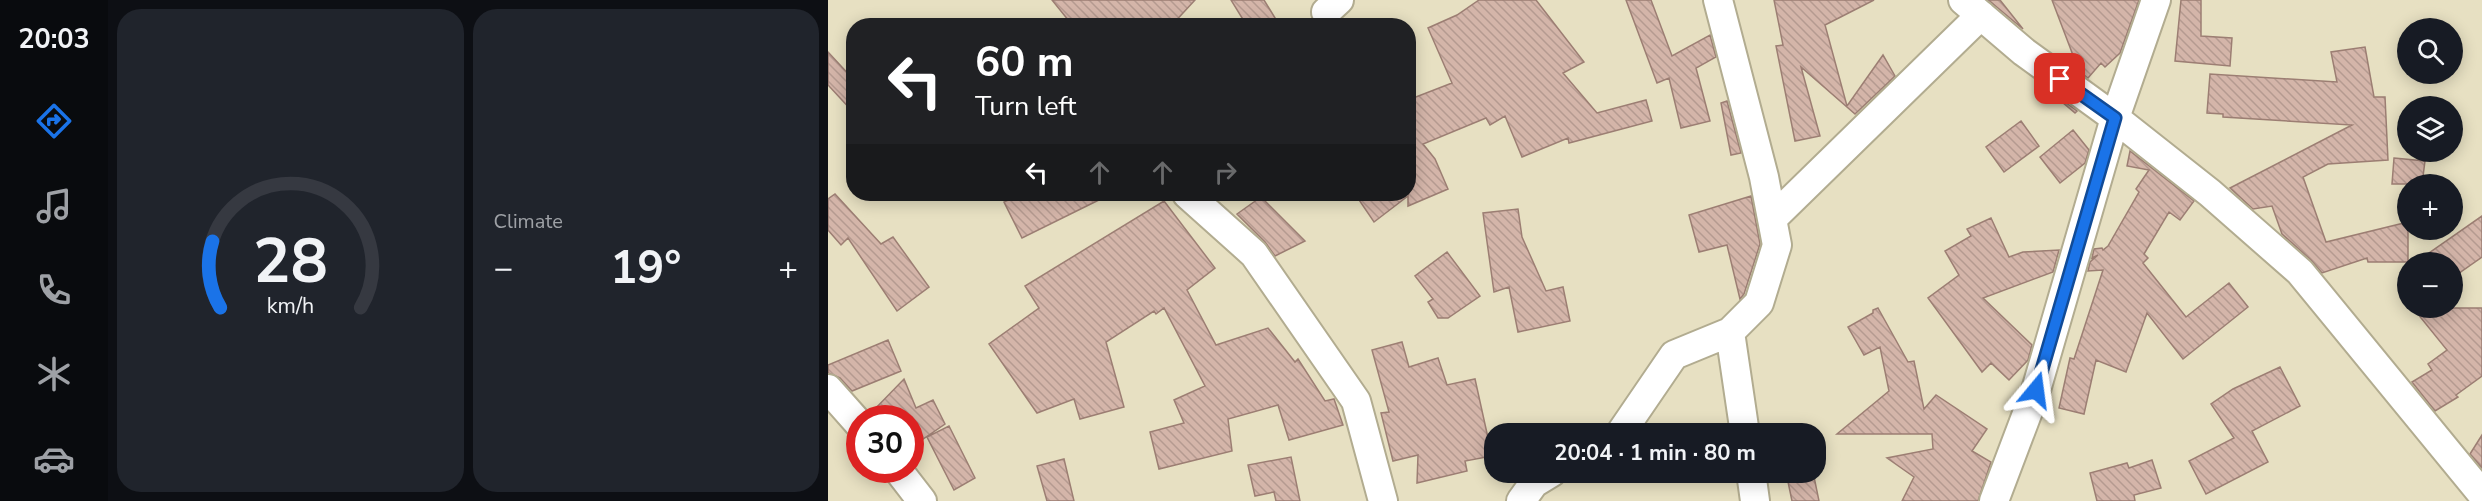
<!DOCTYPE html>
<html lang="en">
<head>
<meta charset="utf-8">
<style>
	:root { --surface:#171b24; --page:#20242c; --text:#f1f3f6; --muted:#9ea1a6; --line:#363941; --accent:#1a73e8 }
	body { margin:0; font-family:"Nunito Sans",sans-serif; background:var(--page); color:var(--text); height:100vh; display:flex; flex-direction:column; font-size:22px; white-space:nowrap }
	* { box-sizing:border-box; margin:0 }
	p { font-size:20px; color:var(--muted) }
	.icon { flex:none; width:33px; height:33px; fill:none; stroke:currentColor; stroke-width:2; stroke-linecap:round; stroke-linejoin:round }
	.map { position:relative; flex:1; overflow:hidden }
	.sheet { display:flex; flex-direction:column; gap:9px; padding:9px; background:#0d0f14; width:720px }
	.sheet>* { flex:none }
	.guide { position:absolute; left:18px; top:18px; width:570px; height:183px; border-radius:24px; box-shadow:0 3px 15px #0003; background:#202124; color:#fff; overflow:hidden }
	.controls { position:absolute; left:1569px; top:18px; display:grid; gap:12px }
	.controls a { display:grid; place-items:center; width:66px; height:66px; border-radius:50%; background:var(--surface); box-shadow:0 3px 15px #0003; font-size:30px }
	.speed { position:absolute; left:18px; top:405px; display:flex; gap:12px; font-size:30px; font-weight:700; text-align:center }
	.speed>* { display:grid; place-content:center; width:78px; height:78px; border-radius:50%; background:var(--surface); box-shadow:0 3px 15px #0003; line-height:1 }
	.speed .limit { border:9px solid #d22; background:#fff; color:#111 }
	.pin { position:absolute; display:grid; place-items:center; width:51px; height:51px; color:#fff; margin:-26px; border-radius:12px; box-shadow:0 3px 9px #0006 }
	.me { position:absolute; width:66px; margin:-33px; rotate:16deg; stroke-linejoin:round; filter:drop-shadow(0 0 4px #0008) }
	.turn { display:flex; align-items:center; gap:21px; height:126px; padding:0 30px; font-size:27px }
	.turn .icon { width:78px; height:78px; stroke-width:2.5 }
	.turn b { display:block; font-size:42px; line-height:51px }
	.lanes { display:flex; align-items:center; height:57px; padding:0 30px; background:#0003; justify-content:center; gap:30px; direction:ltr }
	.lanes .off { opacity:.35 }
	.big { font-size:45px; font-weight:700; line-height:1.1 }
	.sheet .tile { flex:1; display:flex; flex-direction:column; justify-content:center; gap:9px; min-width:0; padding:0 21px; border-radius:24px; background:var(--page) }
	.sheet .dial { align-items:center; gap:0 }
	.dial svg { height:156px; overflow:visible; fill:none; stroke:var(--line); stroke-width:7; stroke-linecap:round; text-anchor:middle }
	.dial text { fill:var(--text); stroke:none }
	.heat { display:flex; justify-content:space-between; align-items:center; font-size:33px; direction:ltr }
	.sheet .tiles { flex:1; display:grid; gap:9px; grid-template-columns:repeat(2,1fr) }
	.trip { position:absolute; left:656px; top:423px; width:342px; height:60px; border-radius:24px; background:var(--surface); box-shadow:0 3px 15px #0003; font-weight:700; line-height:60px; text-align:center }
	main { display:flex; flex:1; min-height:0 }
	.tabs { display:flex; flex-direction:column; width:108px; justify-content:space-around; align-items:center; background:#090b0e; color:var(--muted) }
	.tabs .icon { width:42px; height:42px }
	.tabs .current { color:var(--accent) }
	.tabs b { font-size:27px; color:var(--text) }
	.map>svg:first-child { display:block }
	.building { fill:url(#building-back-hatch); stroke:#9c7e73; stroke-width:1.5 }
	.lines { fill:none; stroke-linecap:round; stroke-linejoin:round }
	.street-casing { stroke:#b2ac90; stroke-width:32 }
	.street { stroke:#fff; stroke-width:28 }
	.route-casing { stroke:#114b97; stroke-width:15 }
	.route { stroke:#1a73e8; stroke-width:10 }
</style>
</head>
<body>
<main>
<nav class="tabs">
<b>20:03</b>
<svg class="icon current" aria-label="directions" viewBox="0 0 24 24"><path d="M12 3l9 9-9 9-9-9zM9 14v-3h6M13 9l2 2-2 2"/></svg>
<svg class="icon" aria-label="music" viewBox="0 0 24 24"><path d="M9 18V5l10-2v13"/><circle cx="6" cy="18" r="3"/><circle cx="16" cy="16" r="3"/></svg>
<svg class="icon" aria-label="phone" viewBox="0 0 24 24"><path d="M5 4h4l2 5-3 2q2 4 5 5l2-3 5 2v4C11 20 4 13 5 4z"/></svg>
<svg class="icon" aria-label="climate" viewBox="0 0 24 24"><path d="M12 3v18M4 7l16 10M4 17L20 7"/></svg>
<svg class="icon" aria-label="car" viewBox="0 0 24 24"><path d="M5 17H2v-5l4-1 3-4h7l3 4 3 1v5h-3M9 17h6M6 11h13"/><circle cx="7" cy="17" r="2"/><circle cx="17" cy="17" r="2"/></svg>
</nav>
<section class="sheet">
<div class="tiles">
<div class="tile dial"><svg viewBox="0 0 100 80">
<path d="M14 69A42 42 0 1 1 86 69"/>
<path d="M14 69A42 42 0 0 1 10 35" stroke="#1a73e8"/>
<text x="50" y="56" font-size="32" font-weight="700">28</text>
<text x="50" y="72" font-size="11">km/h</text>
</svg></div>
<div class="tile"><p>Climate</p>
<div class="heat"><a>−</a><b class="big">19°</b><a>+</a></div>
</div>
</div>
</section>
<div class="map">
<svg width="1654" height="501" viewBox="0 0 1654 501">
	<defs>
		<pattern id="building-back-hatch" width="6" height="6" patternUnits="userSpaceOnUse" patternTransform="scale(1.5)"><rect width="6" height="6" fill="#d4b5a9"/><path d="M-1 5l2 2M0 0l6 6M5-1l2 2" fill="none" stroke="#b59a90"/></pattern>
	</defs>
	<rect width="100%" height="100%" fill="#e7e0c2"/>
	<path class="building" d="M224,0H367L343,26H245Z
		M403,0H436L452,26H419Z
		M651,0H708L756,62L735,73L769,113L818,100L824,121L741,143L740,138L694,157L677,116L662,125L658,118L595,144L607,159L620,189L580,206V196L546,222L527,194H580V100L624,83L600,28L629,15Z
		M798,0H823L844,56L882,35L888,57L868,68L882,121L853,128L841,78L829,83Z
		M946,0H1046L997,25L1019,106L1055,55L1067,76L1027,114L973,67L992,136L967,141L948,46L955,45Z
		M1160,0H1172L1195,29L1164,3Z
		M1224,0H1311L1292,53L1277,67L1273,63L1260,78L1251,71Z
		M1353,0H1373V36L1404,38L1402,66L1347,61Z
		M1537,47L1546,97H1557L1560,160L1500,164L1475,177L1498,242L1580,222V262H1540L1539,258L1494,273L1483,260L1454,234L1444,206L1425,209L1402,188L1524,125L1395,117V114L1379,113L1382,74L1509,82L1503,52Z
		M0,52L26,80V113L0,85Z
		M1209,81L1249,111L1247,113Z
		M899,101L913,153L903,155L893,103Z
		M1193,121L1211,146L1176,172L1158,147Z
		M1245,130L1261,150L1257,163L1232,183L1212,157Z
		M1302,151L1366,201L1352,220L1341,212L1316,254L1320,258L1315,263L1358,317L1401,283L1420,307L1355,359L1319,313L1298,372L1268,360L1256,414L1231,408L1242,358L1246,359L1275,270L1260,271L1262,262L1270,255L1264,258L1266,249L1274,248L1275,250L1280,246L1311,192L1308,189L1321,170L1299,166Z
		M1566,158L1597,161L1594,184H1564Z
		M7,194L53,244L65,237L101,287L69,311L20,238L13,245L0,230V199Z
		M193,194H283L194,238L176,202Z
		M923,196L932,244L916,294L912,299L899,245L871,252L861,215Z
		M433,197L477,241L447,256L437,242L409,214Z
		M336,201L387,268L359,290L388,345L440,328L467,362L470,359L497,401L506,399L515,425L461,440L450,405L400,419L404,451L331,469L322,432L356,423L346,400L377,386L336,308L328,314L326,311L278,342L296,407L252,419L246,399L209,413L161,344L211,308L197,286Z
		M690,209L694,237L718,291L735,287L742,321L690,332L681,287L666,292L655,213Z
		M1654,216V257L1624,278V262H1588Z
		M1163,218L1181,257L1195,252L1231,250L1225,272L1155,298L1204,345L1200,360L1181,380L1163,363L1154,372L1100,298L1131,275L1117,251L1143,236L1139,229Z
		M619,252L652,296L620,318H610L600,302L605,299L587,276Z
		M1050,308L1080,362L1086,361L1096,409L1108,395L1159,429L1144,451L1163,462L1150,501H1074L1086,477L1059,458L1105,449L1104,434H1009L1061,391L1052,347L1036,355L1020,327L1045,313V310Z
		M1585,308H1654V376L1628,395L1630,397L1607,411L1584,382L1604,370L1600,364L1619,350Z
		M60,340L73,371L24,391L12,378L0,373V365Z
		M574,342L581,367L610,358L619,385L647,379L664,456L637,461L639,471L589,483L590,455L565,461L553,413L561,412L544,350Z
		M1452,367L1472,406L1424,431L1440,462L1378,494L1361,461L1406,438L1383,404L1405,389Z
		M76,379L88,408L105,400L117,424L82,448V418H47L43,413Z
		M121,426L147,478L126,490L99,437Z
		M1654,435V468L1642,454Z
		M463,457L472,501H448L446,492L427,496L420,465Z
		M236,459L246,501H219L209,466Z
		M1324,460L1333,488L1306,495L1307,501H1269L1262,473L1299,463L1301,468Z
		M985,472L991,501H964L959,477Z"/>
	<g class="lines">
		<g class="street-casing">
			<path id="street" d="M890,0L936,177L949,245L931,303L902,332L917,434
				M1135,0L1196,52L1287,118L1382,193L1472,272L1654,494
				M498,12L511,0
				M359,194L426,254L528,401L555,501
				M944,219L1153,15
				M0,389L32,425
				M792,434L846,355L902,332
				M70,470L94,501
				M923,472L927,501
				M693,501L706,483L724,472
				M1166,501L1208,390L1287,118L1328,0"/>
		</g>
		<use href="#street" class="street"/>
	</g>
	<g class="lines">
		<g class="route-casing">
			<path id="route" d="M1208,390L1287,118L1232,79"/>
		</g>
		<use href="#route" class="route"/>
	</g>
</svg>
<div class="controls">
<a><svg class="icon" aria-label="search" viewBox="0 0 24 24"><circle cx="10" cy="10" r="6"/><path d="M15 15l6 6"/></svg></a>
<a><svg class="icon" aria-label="layers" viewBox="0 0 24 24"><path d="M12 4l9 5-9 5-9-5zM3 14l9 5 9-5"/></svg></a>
<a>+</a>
<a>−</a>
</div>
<div class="speed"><div class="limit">30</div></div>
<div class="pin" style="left:1232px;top:79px;background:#d93025"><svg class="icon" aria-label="arrive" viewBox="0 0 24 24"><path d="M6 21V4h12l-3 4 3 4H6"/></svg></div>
<svg class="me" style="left:1208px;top:390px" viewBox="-20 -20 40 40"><path d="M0-17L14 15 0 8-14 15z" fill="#1a73e8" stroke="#fff" stroke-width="4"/></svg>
<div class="trip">20:04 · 1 min · 80 m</div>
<div class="guide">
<div class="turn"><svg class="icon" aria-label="left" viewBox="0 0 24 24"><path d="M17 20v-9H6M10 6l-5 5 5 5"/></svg><div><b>60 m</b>Turn left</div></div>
<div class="lanes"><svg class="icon" aria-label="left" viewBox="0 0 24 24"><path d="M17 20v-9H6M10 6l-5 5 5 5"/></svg><svg class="icon off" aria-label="ahead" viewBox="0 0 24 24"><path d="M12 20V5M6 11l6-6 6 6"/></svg><svg class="icon off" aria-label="ahead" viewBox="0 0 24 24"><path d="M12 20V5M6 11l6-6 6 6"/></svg><svg class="icon off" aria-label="right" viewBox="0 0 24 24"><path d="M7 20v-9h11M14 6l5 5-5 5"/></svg></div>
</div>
</div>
</main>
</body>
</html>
